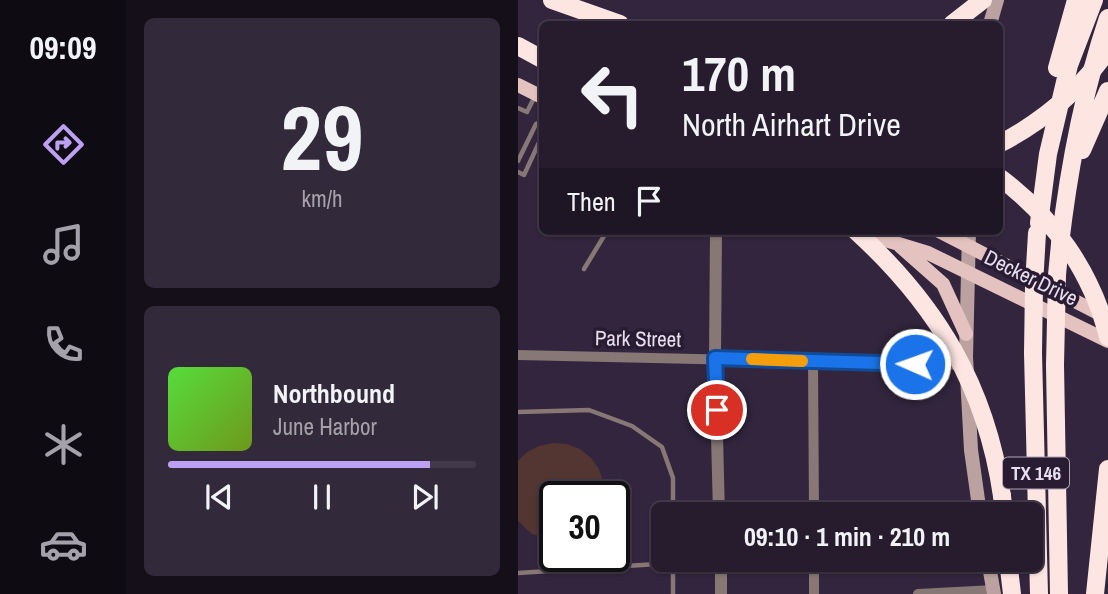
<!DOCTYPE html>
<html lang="en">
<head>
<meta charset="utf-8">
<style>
	:root { --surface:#261c2e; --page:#32293a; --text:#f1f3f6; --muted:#a4a1aa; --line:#423a4a; --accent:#bca0f2 }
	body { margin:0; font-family:"Archivo Narrow",sans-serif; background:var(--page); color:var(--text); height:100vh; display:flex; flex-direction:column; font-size:26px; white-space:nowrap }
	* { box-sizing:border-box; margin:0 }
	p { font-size:23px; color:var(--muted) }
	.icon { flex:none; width:38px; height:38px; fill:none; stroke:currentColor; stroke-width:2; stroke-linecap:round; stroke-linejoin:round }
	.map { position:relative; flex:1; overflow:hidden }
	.drawer { display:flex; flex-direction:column; gap:18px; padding:18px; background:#150f19; width:392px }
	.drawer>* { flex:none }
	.banner { position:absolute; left:21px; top:21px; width:464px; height:214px; border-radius:10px; box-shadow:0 2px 5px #0004,0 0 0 2px var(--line); background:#261c2e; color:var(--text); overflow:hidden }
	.speed { position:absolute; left:21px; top:481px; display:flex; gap:14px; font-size:35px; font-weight:700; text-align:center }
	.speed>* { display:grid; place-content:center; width:91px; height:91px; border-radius:50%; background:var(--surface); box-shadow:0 2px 5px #0004,0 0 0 2px var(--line); line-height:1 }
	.speed .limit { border:4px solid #111; border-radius:10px; background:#fff; color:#111 }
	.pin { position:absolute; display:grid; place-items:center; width:60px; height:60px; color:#fff; margin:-30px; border:4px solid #fff; border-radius:50%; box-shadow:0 2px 7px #0007 }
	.me { position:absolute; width:77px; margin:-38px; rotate:272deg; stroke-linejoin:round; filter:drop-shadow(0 0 5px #0008) }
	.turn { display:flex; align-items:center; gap:24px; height:147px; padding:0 28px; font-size:32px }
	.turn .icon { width:91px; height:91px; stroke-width:2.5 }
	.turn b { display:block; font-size:49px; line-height:60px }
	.then { display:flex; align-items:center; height:66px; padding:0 28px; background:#0003; gap:14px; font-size:26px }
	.drawer .tile { flex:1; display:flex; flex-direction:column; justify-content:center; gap:10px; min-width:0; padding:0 24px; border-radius:10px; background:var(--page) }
	.drawer .dial { align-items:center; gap:0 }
	.dial b { font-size:91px; line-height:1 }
	.song { display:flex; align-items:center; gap:21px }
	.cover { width:84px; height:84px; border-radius:10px; background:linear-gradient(135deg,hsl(110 70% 55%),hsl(80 70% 35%)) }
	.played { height:7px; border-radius:4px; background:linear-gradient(90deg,var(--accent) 85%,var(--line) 85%) }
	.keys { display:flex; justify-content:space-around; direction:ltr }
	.trip { position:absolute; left:133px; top:502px; width:392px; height:70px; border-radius:10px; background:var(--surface); box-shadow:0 2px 5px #0004,0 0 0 2px var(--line); font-weight:700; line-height:70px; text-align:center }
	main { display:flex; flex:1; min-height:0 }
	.dock { display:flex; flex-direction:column; width:126px; justify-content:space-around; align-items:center; background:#0f0b12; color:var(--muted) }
	.dock .icon { width:49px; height:49px }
	.dock .active { color:var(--accent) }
	.dock b { font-size:32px; color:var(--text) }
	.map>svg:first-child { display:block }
	.building { fill:#533531 }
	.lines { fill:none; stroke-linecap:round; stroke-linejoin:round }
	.service { stroke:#877775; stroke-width:4.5 }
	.minor { stroke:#877775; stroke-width:10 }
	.tertiary { stroke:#877775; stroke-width:12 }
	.secondary { stroke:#bba19f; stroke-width:14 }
	.primary { stroke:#e4c2bf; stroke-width:14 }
	.motorway { stroke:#fde5e2; stroke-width:18 }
	.motorway-bridge { stroke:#fde5e2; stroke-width:18 }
	.route-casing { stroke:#114b97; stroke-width:18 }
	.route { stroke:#1a73e8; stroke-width:12 }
	.slow { stroke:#f59e0b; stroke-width:12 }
	.labels { text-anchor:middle; stroke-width:7; stroke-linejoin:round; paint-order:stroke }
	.shield { fill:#281b32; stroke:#aea4b6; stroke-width:2 }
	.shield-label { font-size:19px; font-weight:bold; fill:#e7dfef }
	.street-label { font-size:21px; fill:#e7dfef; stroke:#281b32 }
</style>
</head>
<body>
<main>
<nav class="dock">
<b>09:09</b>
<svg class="icon active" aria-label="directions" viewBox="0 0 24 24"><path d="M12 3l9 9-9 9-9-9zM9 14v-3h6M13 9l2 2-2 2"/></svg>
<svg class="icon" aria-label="music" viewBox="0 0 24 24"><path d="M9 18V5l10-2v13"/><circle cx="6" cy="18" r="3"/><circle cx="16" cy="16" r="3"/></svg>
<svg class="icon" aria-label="phone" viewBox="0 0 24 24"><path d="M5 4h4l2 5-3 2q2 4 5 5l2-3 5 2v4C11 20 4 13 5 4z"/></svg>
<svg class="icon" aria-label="climate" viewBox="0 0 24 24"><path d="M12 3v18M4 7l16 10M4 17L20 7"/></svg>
<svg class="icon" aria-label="car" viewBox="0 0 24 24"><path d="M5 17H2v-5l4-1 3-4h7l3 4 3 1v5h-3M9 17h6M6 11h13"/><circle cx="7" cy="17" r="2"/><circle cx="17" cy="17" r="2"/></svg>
</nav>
<section class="drawer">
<div class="tile dial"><b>29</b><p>km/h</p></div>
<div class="tile">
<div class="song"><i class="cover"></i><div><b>Northbound</b><p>June Harbor</p></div></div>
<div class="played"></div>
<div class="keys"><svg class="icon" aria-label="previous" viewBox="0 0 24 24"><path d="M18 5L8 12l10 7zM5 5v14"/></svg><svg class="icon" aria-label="pause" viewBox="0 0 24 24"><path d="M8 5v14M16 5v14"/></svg><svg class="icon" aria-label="next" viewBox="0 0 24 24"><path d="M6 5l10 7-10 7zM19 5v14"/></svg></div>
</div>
</section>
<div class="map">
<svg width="590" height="594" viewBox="0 0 590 594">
	<rect width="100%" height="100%" fill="#32253d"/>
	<path class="building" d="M35,443L49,444L62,449L73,458L81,469L85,482L86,497H37V540L14,534L0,521V461L9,452L21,446Z"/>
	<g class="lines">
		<path class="service" d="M0,108L9,112L16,98
			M0,161L18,124L24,121
			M0,172L6,175L24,136
			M66,269L89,231
			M0,412L71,410L114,426L144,447L155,478V514
			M155,560V594
			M0,573L155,563"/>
		<path class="minor" d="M0,355L445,365
			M295,361L296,514
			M296,560V594
			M400,594L476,590"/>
		<path class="tertiary" d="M198,231L197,358L201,514
			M203,560V594"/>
		<path class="secondary" d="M472,24L479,0
			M451,231L448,357L453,450L462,514
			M470,560L476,594"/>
		<path class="primary" d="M0,85L24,97
			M338,231L410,253L590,341
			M421,231L588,317
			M382,246L425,284L448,334"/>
		<path class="motorway" d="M34,0L102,24
			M434,24L465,0
			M0,46L24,59
			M539,68L558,0
			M564,150L590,91
			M521,223L530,154L551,65L576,0
			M542,244C551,167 565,92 590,18
			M515,353L521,594
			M537,365L541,594
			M484,496L486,514
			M490,560L494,594
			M577,594L590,469"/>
		<path class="motorway-bridge" d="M481,144C524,122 562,90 590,50
			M481,177C535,217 574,272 590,337
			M338,231C419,305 468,386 484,496
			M515,353L516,285L519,233
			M537,365L539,275L542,244"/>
	</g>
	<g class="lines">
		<g class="route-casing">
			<path id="route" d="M199,410L197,358L397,364"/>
		</g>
		<use href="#route" class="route"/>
		<path class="slow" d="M234,359L284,361"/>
	</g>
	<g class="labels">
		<rect class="shield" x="485" y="457.5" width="66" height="31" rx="5"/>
		<g class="shield-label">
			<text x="518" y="480">TX 146</text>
		</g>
		<g class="street-label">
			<text transform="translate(513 278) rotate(26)" y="7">Decker Drive</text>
			<text transform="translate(120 339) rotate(1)" y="7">Park Street</text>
		</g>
	</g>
</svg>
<div class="speed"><div class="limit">30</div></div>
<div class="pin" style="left:199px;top:410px;background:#d93025"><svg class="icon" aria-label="arrive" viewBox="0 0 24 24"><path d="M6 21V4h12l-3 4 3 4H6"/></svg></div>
<svg class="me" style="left:397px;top:364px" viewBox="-20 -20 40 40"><circle r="17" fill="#1a73e8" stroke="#fff" stroke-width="3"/><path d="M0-11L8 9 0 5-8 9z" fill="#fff"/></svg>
<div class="trip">09:10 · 1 min · 210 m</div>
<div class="banner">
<div class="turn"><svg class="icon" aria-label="left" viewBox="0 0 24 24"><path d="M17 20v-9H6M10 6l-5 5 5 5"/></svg><div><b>170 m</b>North Airhart Drive</div></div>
<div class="then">Then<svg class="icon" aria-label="arrive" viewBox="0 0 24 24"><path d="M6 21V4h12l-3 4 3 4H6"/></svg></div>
</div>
</div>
</main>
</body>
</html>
